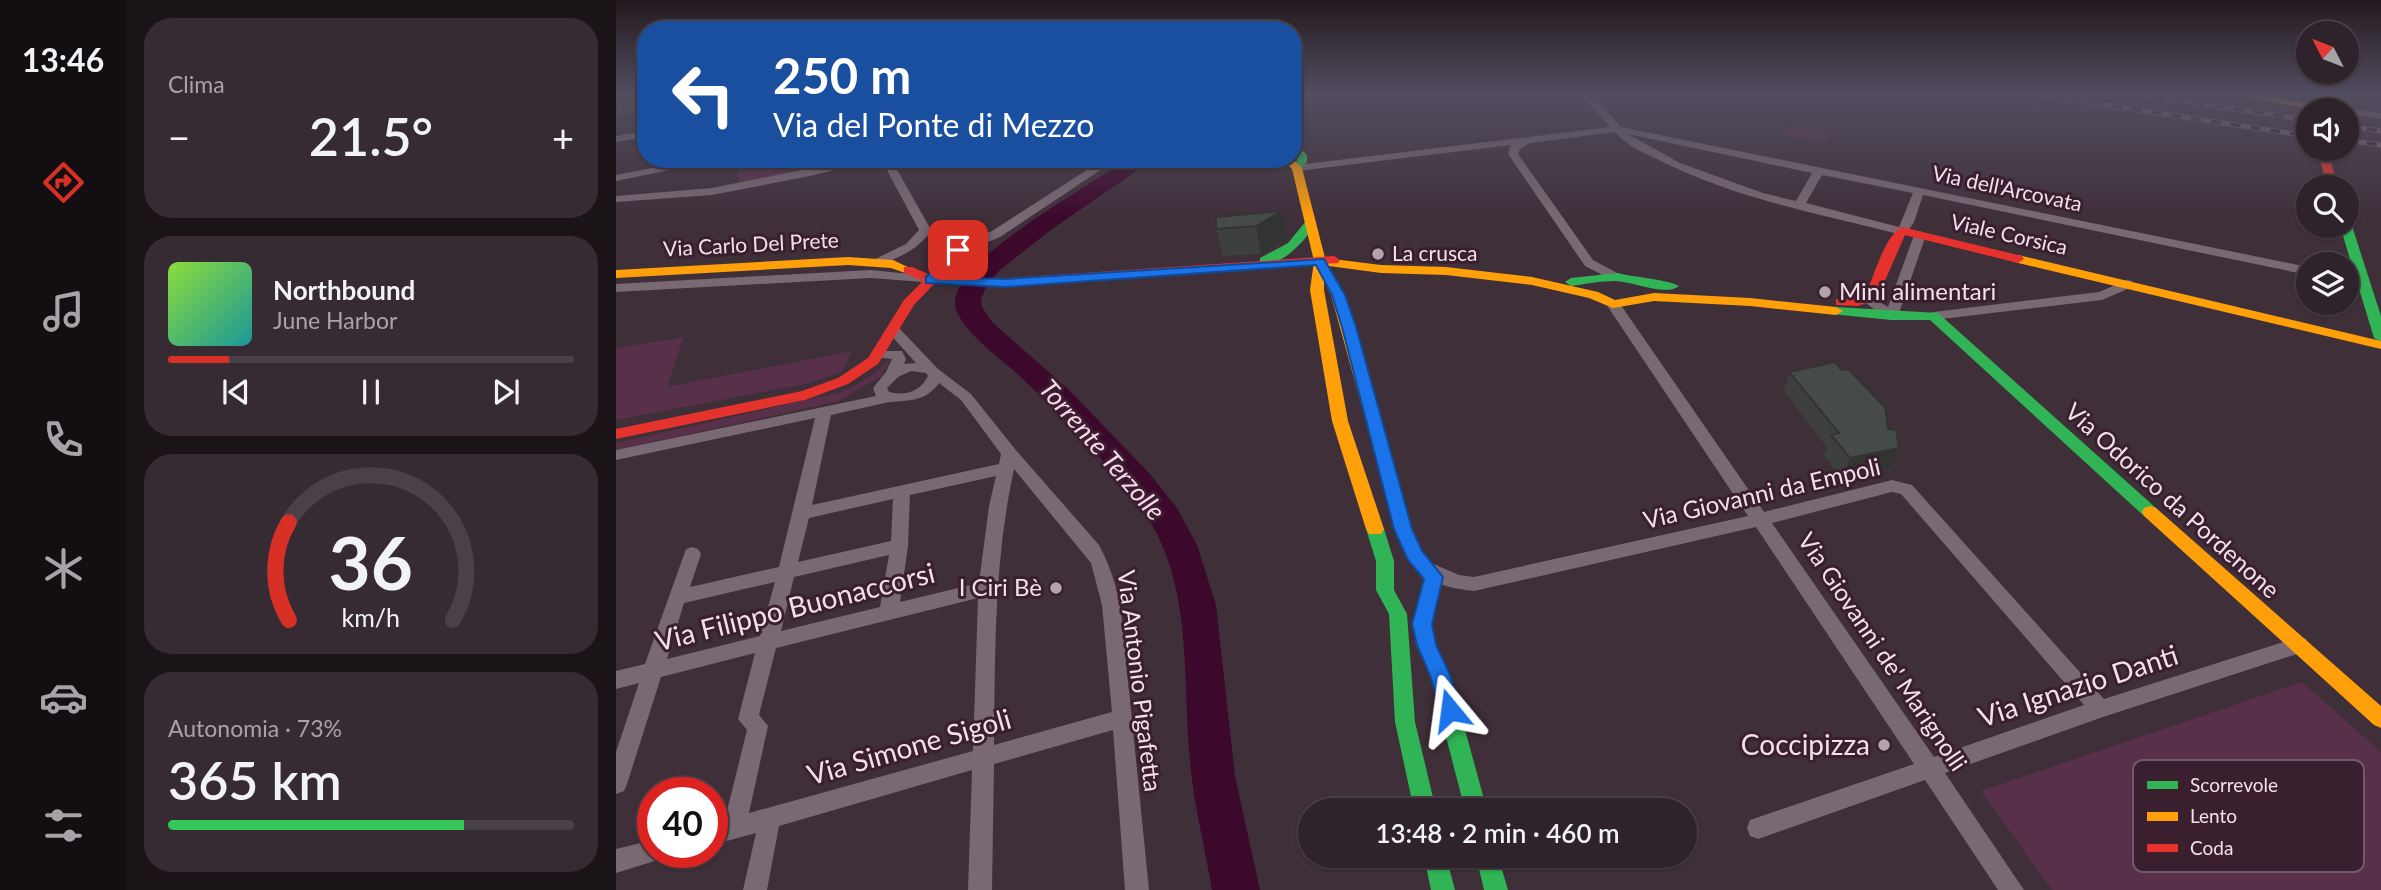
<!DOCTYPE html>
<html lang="it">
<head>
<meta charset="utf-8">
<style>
	:root { --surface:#2f232b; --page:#372b33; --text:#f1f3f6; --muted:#a7a4a9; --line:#4a4047; --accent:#d93025 }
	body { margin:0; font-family:Lato,sans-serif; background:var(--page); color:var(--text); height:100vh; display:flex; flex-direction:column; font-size:26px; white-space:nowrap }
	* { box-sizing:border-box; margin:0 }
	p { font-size:23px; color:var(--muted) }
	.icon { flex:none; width:38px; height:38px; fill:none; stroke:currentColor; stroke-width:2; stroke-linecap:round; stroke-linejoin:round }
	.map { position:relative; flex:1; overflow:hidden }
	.sheet { display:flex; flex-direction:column; gap:18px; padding:18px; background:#1a1318; width:490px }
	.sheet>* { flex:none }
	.banner { position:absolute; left:21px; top:21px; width:665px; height:147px; border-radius:28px; box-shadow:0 2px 5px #0004,0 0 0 2px var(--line); background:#1a4fa0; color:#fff; overflow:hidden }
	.needle { width:46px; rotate:312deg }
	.controls { position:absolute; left:1680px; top:21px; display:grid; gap:14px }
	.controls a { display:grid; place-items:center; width:63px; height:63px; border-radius:50%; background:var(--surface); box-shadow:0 2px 5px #0004,0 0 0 2px var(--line); font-size:35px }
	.speed { position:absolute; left:21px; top:777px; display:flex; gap:14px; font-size:35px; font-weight:700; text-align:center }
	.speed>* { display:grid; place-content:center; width:91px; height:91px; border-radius:50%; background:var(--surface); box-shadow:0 2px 5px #0004,0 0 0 2px var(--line); line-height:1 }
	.speed .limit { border:10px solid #d22; background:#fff; color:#111 }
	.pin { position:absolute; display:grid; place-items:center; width:60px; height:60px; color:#fff; margin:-30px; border-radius:14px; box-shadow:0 4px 10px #0006 }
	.me { position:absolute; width:77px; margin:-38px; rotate:344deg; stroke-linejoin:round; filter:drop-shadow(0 0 5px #0008) }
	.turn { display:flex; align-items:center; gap:24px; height:147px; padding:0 21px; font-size:32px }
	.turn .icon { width:91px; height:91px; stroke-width:2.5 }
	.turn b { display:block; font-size:49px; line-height:60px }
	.big { font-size:52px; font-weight:600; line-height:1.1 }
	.sheet .card { flex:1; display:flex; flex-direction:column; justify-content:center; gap:10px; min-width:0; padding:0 24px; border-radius:28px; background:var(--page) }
	.sheet .dial { align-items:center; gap:0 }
	.dial svg { height:182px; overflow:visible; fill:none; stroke:var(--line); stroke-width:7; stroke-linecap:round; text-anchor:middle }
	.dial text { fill:var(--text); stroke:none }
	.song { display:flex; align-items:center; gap:21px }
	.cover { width:84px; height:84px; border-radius:10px; background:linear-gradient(135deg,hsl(90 70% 55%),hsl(180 70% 35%)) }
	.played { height:7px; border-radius:4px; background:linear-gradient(90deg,var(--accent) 15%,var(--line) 15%) }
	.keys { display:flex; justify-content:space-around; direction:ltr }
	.heat { display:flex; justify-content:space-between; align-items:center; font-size:38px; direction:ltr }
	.charge { height:10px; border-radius:5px; background:linear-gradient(90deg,#34c759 73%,var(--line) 0) }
	.trip { position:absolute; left:682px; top:798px; width:399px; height:70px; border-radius:35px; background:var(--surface); box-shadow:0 2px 5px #0004,0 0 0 2px var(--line); font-weight:600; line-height:70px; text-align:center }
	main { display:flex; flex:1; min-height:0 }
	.tabs { display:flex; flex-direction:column; width:126px; justify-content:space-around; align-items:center; background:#130e11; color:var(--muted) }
	.tabs .icon { width:49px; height:49px }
	.tabs .on { color:var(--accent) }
	.tabs b { font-size:32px; color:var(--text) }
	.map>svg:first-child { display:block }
	.green { fill:#593049 }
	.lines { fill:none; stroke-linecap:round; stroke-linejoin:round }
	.river { fill:#3c082c; fill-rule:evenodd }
	.street { fill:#796972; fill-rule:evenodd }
	.fast { fill:#30b455; fill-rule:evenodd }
	.slow { fill:#ff9f0a; fill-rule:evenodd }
	.jam { fill:#e5322d; fill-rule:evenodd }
	.rail-casing { stroke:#786b73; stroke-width:5 }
	.rail { stroke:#3a1f2f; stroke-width:3.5; stroke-dasharray:10; stroke-linecap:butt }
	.wall { fill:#3d403d }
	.shaded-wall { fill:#323432 }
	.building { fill:#474b47; stroke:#323432; stroke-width:2 }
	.route { fill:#1a73e8; stroke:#114b97; stroke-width:2 }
	.poi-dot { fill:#b4a2ad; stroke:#3a1f2f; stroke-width:2.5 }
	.labels { text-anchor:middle; stroke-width:6; stroke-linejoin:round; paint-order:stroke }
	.far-street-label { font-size:21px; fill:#f3e0eb; stroke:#3a1f2f }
	.far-poi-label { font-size:21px; fill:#f3e0eb; stroke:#3a1f2f; text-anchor:start }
	.poi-label { font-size:24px; fill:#f3e0eb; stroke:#3a1f2f; text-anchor:start }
	.street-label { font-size:24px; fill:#f3e0eb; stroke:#3a1f2f }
	.water-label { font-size:26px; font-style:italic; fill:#fcd6eb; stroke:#3a1f2f }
	.near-street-label { font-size:28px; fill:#f3e0eb; stroke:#3a1f2f }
	.near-poi-label { font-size:28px; fill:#f3e0eb; stroke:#3a1f2f; text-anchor:end }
	.key { fill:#3a1f2f; stroke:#725967; stroke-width:2 }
	.key-label { font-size:19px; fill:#f3e0eb }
</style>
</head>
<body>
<main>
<nav class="tabs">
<b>13:46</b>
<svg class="icon on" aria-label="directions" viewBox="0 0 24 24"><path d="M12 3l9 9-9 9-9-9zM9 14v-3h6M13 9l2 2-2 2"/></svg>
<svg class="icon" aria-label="music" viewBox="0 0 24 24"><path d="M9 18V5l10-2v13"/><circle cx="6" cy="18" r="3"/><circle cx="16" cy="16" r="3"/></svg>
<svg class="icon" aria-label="phone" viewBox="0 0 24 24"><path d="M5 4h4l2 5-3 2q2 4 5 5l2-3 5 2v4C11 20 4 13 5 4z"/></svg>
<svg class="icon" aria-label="climate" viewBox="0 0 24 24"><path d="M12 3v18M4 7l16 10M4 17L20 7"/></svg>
<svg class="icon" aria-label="car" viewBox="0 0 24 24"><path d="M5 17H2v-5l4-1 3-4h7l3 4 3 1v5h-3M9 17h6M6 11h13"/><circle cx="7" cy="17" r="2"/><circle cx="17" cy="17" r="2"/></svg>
<svg class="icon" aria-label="filters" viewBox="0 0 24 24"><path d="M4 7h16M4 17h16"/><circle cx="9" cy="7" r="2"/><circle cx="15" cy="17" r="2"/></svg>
</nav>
<section class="sheet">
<div class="card"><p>Clima</p>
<div class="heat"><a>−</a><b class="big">21.5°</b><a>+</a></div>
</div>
<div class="card">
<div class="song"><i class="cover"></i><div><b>Northbound</b><p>June Harbor</p></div></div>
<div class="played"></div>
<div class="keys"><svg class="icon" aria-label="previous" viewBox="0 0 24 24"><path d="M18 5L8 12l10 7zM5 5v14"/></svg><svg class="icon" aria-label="pause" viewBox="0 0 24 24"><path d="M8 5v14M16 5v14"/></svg><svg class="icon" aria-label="next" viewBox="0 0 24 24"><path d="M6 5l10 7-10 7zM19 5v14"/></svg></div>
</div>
<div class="card dial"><svg viewBox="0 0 100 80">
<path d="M14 69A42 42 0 1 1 86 69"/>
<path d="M14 69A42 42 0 0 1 14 26" stroke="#d93025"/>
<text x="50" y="56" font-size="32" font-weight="700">36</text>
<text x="50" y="72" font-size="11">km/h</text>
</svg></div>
<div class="card"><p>Autonomia · 73%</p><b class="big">365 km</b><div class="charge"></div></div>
</section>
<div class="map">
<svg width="1765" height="890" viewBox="0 0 1765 890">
	<rect width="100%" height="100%" fill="#3f2f39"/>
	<path class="green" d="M1173,126L1214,134L1208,143L1167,135Z
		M106,159H154V166L177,161L176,174L121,184L124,166L103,169L104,160Z
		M68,337L51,387L236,351L226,371L194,383L0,420V348Z
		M275,359L264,377L223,401L0,450V443L222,393C237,387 250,380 263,369C269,365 268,361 275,359Z
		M1686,682L1765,752V890H1436L1365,791Z"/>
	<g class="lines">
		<path class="river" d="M512,159H538L436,229L384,270L371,285L365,299L366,307L376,322L454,391L533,473L561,508L581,545L600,605L619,776L644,890H596C589,847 577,803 574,759C566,676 578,580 525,508C491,462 449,419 407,379C389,362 368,348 352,329C346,321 338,311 339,301C343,256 475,185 512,159Z"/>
		<path class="street" d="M965,94H976L1005,127L1692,267V275L1307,195L1298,222L1290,234L1286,235C1203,214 1116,198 1039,158C1024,151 1010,145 999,132L914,143L904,149L902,154L977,260L1003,274L1004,277L998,281L969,266L892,154L895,145L681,171L676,168L681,165L994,127ZM1012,134L1196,173L1180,201L1147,193L1064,163ZM1206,175L1297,193L1283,227L1190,203Z
			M1690,102L1765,113V119L1731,114V110L1687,107L1685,105Z
			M30,131V137L0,142V136Z
			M83,159H107L0,181V175Z
			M241,159H262L194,176L96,195L0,202V196L96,188Z
			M265,159H275L314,228L343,245L376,231L488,159H501L384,237L346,253L320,283L255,278L0,292V284L255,270L312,276L335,251L311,236C298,252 278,260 259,266L253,262L290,244L303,230Z
			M1304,231L1310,235L1282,316L1280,319H1270L1245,299L1252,295L1272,307L1298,235Z
			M1731,275L1752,279L1753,282L1747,286L1731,283Z
			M1511,280L1516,281V287L1486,300L1317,320L1310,316L1317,312L1483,292Z
			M997,300L1002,301L1148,512L1276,480L1296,485L1488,699L1683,637L1690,639L1693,645L1690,651L1484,718L1329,773L1408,890H1382L1309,780L1142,839L1134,836L1131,828L1134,820L1298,764L1140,527L858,591C841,589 813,585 804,569L807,564L813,562L843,575L858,577L1132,516L990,304ZM1276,492L1285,494L1468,705L1318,757L1156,523Z
			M278,327L283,328L322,369L355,394L399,449L483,545C496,570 503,593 506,620L533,890H509L497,730L378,764L376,890H352L356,770L163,826L151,890H127L140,833L96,845V823L109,819L131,730L122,719L139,653L45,677L11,784L8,791L0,794V752L23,683L0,689V671L29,664L70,549L76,547L82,549L85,554L74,587L163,567L199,418L0,460V450L260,396L257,388L270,372L276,359L257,357L255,354L257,351H286L290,359L288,364L300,363L271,331ZM295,371L310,373L312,376C304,392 289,396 273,392L271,388L282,377ZM323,383L345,400L385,454L383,464L196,505L215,415C233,411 251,407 269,403C291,399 308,404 323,383ZM398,469L475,563L486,605L496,712L378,745C379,652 378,560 398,469ZM380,476L373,506L363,583L284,602L292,546L294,495ZM277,499L275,541L182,562L193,518ZM273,555L264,607L165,631L178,577ZM159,582L144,636L51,659L68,603ZM362,598L357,751L133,813L152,726L143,715L160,648Z
			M37,840V852H48L45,859L0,873V849Z"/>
		<path class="fast" d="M677,142L691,155V162L681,171L676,168L681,162Z
			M694,220L700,224C688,241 667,267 644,264V258L672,243L690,221Z
			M1731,223L1736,226L1765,316V342L1758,338L1724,226H1731Z
			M1002,273C1016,277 1055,280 1063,286C1050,297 1016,281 999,281C985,281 969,284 955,286L949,282L955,278Z
			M1220,307L1322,313L1540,508L1542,512L1540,516H1528L1314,320H1275L1215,314L1213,311Z
			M754,402L762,407L796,529L805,551L827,577L815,624L820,645L834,675L871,810H849L814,675L800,645L797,624L809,579L792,560L778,529L746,407Z
			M759,523L765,524L768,529L778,561V590L791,614L799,722L820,810H798L779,722L773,614L760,590V561L750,529L753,524Z
			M808,856H830L839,890H815Z
			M860,856H882L892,890H868Z"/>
		<path class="slow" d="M1613,94H1639L1695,105L1690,108Z
			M666,159H677L686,168L709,258L765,265L830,267L916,277L982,292L999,300L1038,293L1134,298L1220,307L1227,311L1220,315L1134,306L1038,301L997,308L973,298L916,285L830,275L765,273L713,266L729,295L762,407L754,412L746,407L715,295L708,281V290L732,421L768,529L765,534H753L750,529L716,421L694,290L698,261L676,169Z
			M1402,255L1765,341V349L1398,262L1396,259Z
			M232,257L277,260L298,270L292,274L275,268L232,265L0,278V270Z
			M1534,506L1540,508L1765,706V728L1758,725L1528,516L1526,512L1528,508Z"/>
		<path class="jam" d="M1708,152L1713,155L1722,187H1711L1703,155Z
			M1286,227L1406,256L1408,259L1402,263L1289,235L1261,299L1242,306L1220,305V299L1240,298L1250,294C1258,276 1269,235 1286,227Z
			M718,256L724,260L722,263L379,287L318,284L298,305L262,364L232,384L189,400L0,439V429L186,391L222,378L252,358L288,300L307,281L288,273V267H296L317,276L379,279Z"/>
		<g class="rail-casing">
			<path id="rail" d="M1417,94L1692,136
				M1519,94L1692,120
				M1731,126L1765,131
				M1731,140L1765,145"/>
		</g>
		<use href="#rail" class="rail"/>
	</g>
	<path class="wall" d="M666,211L671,238L645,254L607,256L600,229Z
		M1173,372L1272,429L1283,448L1275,468L1227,479L1208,456L1211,447L1168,392Z"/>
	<path class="shaded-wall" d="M30,111V126L0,131V116Z
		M666,211L671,238L645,254L640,226Z
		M1283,448L1275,468L1227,479L1234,458Z"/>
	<path class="building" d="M30,96V111L0,116V100Z
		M666,211L640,226L600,229V217Z
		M1219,362L1225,370L1232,369L1269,407L1272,429L1280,430L1283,448L1234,458L1215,435L1223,433L1173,372Z"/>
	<linearGradient id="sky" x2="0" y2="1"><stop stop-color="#231a1f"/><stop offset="0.43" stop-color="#524d5f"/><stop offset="1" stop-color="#524d5f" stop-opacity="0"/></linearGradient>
	<rect width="1765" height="219" fill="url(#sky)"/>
	<path class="route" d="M342,246L349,250L325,277L390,279L708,259L729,295L740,327L796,529L806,551L827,577L816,624L820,645L834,675L844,710L841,717L834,719L826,717L814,675L801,645L796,624L808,579L792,560L778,529L726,327L716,295L700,265L390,287L310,283V277L338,247Z"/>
	<g class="poi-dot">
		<circle cx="762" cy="254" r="7"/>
		<circle cx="1209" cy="292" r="7"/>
		<circle cx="440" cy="588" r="7"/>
		<circle cx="1268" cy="745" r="7"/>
	</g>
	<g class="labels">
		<g class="far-street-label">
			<text transform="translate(1391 189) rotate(12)" y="7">Via dell'Arcovata</text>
			<text transform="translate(1393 235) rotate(13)" y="7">Viale Corsica</text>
			<text transform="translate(135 245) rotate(-3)" y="7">Via Carlo Del Prete</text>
		</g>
		<g class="far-poi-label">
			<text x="776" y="261">La crusca</text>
		</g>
		<g class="poi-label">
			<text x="1223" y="300">Mini alimentari</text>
			<text x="426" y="596" text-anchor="end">I Ciri Bè</text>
		</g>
		<g class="street-label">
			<text transform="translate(1146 494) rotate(-13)" y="8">Via Giovanni da Empoli</text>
			<text transform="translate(1556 501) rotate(42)" y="8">Via Odorico da Pordenone</text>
			<text transform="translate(1266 652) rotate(56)" y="8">Via Giovanni de' Marignolli</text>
			<text transform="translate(523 681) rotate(83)" y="8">Via Antonio Pigafetta</text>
		</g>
		<g class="water-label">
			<text transform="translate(486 450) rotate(49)" y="9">Torrente Terzolle</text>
		</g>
		<g class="near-street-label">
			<text transform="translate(179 607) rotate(-14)" y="10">Via Filippo Buonaccorsi</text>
			<text transform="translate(1462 686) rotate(-18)" y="10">Via Ignazio Danti</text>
			<text transform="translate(293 747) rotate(-16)" y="10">Via Simone Sigoli</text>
		</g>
		<g class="near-poi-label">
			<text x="1254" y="755">Coccipizza</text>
		</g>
	</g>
	<rect x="1517" y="760" width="231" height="112" rx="10" class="key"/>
	<rect x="1531" y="781" width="31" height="8" fill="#30b455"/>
	<rect x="1531" y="812" width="31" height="9" fill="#ff9f0a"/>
	<rect x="1531" y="844" width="31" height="8" fill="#e5322d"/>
	<g class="key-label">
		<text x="1574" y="792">Scorrevole</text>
		<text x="1574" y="823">Lento</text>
		<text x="1574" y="855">Coda</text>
	</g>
</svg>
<div class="controls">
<a><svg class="needle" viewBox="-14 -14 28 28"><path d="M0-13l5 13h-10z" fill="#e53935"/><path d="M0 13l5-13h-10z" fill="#a7a4a9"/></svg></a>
<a><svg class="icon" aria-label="sound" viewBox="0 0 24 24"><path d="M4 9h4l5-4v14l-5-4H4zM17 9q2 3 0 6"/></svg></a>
<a><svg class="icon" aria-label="search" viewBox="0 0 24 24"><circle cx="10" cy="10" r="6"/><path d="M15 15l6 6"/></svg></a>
<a><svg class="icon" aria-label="layers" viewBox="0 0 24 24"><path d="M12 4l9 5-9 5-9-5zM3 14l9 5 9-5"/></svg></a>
</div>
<div class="speed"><div class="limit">40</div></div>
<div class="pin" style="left:342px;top:250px;background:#d93025"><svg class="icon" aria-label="arrive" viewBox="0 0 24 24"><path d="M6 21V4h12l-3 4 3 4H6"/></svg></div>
<svg class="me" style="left:834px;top:710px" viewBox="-20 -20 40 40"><path d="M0-17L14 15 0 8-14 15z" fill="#1a73e8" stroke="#fff" stroke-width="4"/></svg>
<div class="trip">13:48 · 2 min · 460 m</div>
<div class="banner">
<div class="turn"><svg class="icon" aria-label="left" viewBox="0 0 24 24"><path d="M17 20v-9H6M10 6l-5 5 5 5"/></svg><div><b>250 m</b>Via del Ponte di Mezzo</div></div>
</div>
</div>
</main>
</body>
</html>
